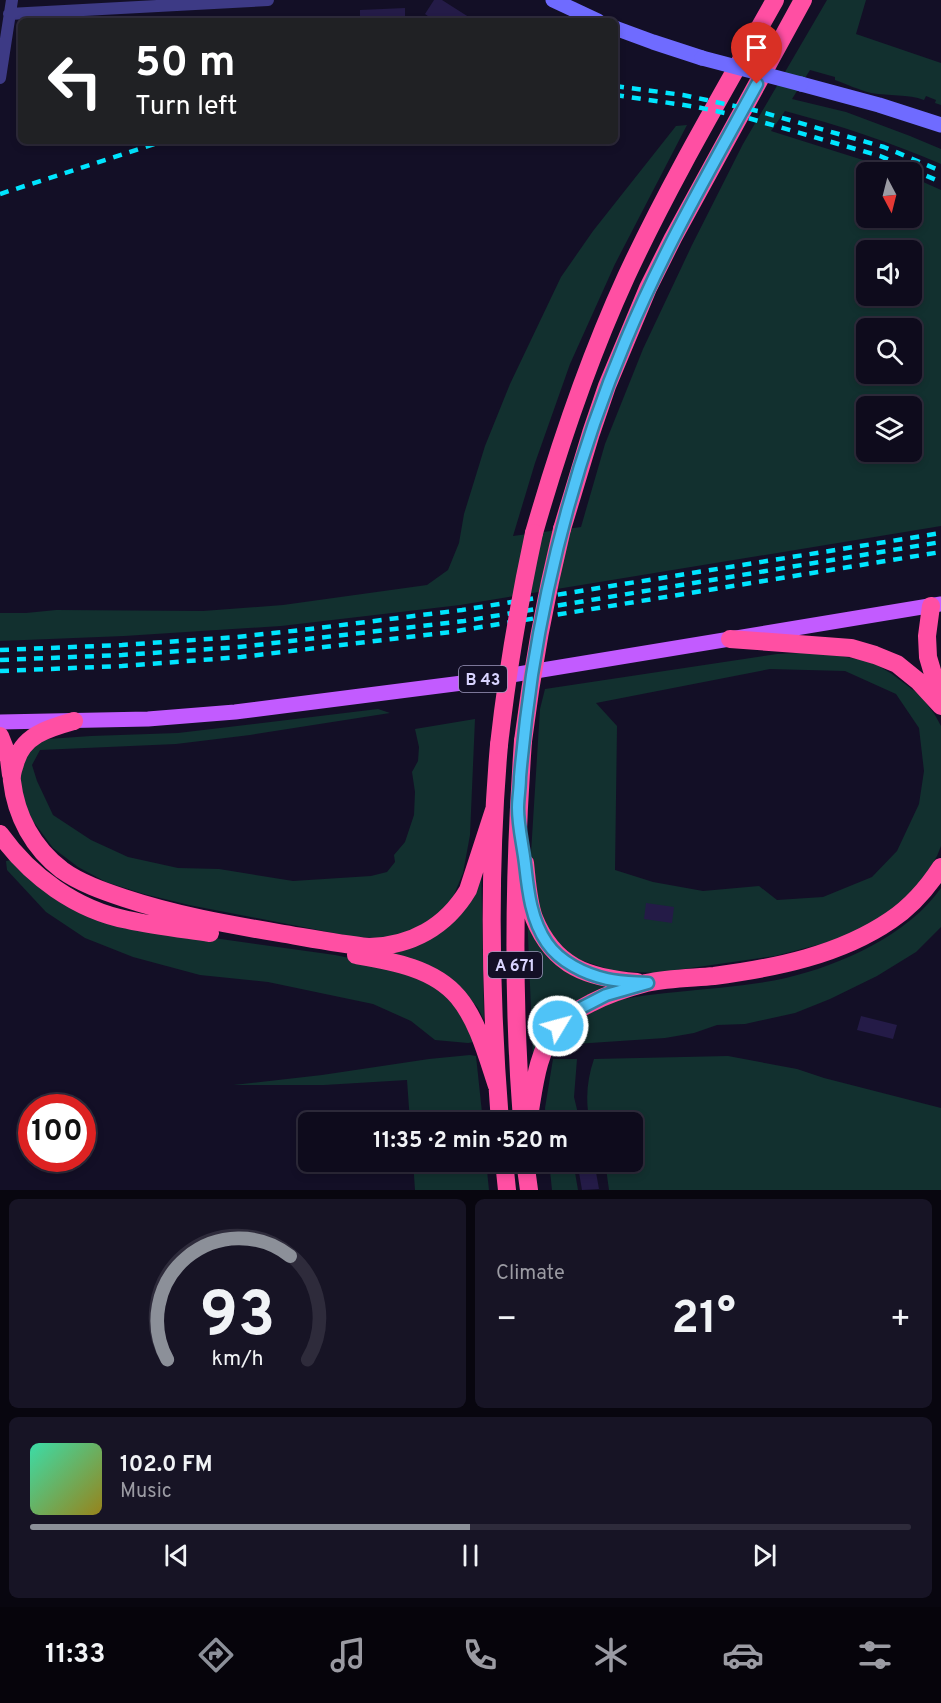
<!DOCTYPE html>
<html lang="en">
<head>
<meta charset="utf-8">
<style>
	:root { --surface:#0e0b1c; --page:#171425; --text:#f1f3f6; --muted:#9b9ba3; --line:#2e2b3b; --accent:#8c9099 }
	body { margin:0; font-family:Overpass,sans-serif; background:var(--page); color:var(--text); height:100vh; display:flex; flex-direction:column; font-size:22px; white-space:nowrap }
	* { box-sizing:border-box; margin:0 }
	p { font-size:20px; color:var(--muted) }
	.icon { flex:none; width:33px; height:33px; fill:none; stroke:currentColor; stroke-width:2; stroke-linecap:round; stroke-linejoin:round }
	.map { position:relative; height:1190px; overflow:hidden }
	.side { display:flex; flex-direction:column; gap:9px; padding:9px; background:#08060f; flex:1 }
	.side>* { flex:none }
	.guide { position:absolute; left:18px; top:18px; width:600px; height:126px; border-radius:9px; box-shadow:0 3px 9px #0003,0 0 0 2px var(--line); background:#202124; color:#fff; overflow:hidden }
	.needle { width:39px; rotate:173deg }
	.fabs { position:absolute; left:856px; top:162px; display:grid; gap:12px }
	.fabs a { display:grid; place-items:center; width:66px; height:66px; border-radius:9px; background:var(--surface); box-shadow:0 3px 9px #0003,0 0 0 2px var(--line); font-size:30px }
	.speed { position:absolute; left:18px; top:1094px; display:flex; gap:12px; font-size:30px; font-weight:700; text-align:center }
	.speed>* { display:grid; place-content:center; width:78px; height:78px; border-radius:50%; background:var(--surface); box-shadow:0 3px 9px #0003,0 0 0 2px var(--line); line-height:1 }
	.speed .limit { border:9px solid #d22; background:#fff; color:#111 }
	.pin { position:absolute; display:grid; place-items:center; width:51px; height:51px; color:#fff; margin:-62px -26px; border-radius:50% 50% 50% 0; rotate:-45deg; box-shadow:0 0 6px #0007 }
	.pin .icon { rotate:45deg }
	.me { position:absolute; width:66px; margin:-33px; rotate:53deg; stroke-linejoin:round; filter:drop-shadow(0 0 4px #0008) }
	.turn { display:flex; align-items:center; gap:21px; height:126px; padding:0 18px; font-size:27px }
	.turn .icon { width:78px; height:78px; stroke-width:2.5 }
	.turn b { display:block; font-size:42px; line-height:51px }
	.big { font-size:45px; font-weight:700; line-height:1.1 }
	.side .widget { flex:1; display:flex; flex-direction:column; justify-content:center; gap:9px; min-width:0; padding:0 21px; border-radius:9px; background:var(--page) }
	.side .dial { align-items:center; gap:0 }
	.dial svg { height:156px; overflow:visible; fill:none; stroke:var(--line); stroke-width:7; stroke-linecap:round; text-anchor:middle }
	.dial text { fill:var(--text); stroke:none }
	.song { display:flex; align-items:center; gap:18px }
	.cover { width:72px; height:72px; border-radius:9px; background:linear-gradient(135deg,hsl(160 70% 55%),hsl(50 70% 35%)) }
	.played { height:6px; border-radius:3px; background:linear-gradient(90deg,var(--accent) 50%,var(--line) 50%) }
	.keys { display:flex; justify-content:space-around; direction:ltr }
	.heat { display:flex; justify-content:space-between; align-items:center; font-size:33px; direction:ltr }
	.side .tiles { flex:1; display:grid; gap:9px; grid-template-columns:1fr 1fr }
	.widget:last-child { grid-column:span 2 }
	.trip { position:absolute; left:298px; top:1112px; width:345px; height:60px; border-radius:9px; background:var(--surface); box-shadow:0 3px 9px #0003,0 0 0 2px var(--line); font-weight:700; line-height:60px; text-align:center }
	.menu { display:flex; height:96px; justify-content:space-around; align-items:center; background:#06040b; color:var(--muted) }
	.menu .icon { width:42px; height:42px }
	.menu .active { color:var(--accent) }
	.menu b { font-size:27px; color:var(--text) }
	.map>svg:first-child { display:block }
	.green { fill:#12302f; fill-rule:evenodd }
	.building { fill:#241b47 }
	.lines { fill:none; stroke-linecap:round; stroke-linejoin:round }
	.minor { stroke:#3d3a85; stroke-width:12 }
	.secondary { stroke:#6f6bff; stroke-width:15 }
	.primary { stroke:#c25bff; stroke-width:15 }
	.motorway { stroke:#ff4fa3; stroke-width:18 }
	.rail { stroke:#00e5ff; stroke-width:4.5; stroke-dasharray:9 8; stroke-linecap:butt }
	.secondary-bridge { stroke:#6f6bff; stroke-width:15 }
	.motorway-bridge { stroke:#ff4fa3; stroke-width:18 }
	.route-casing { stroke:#337fa1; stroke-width:15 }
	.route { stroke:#4fc3f7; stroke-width:10 }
	.labels { text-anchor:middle; stroke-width:4.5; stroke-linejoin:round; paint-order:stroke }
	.shield { fill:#130f26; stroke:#9e99be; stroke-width:1.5 }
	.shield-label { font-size:16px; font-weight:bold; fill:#d9d4ff }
</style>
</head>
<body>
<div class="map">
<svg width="941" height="1190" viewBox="0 0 941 1190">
	<rect width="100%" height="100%" fill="#130f26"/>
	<path class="green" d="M827,0H866L856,34L941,63V105L935,103L936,100L926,96L924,100C908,94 889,96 871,93C859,90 846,84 835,80V77L810,70L792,99L846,112L910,136L941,149V164C890,142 838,125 785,111L771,131L901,172H867V218H912V177L941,190V526L460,605L281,626L124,636L0,641V613H26L56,610L203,611L283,605L427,585L448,570L459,543L464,514L485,446L510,384L561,277L593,231L676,126L687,125L615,264L570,364L535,463L513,536L581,527L605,444L643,349L692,245L743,144ZM867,250H912V296H867ZM867,328H912V374H867ZM867,406H912V452H867Z
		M820,652L872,662L892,674L921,696L935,715L941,726V846L937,856L917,889L874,922L840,939L775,956L656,973L614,971L574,958L547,934L537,901L531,853L540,709L545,689L777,654ZM770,669L845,671L896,694L919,728L924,771L919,804L897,851L872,877L823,897L777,900L759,886L703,891L653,882L615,870L617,726L596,703Z
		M378,709L390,713L250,735L176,744L40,750L32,765L37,781L53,815L91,840L128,857L178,868L219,869L293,881L371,876L387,872L395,862L394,855L405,842L414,815L415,792L412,772L418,761L419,747L415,729L475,719L470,835L463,873L451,902L427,923L406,933L384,938L354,937L189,905L144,894L106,882L78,867L53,848L33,821L18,792L21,755L31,745L48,739L91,736L178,733Z
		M481,858L484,1020L478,1008L465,993L379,952L434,936Z
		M12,860L39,884L164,931L335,955L383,965L436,987L452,1002L464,1020L474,1042L468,1043L435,1040L411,1021L373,1004L268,982L200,975L133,957L85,938L46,912L7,870L6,861Z
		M941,888V927L916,952L877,976L830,999L795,1013L745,1024L717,1025L694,1033L665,1038L560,1045C565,1029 577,1016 593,1009C618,997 649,995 677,992C714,988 750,986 786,978C841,965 908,935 941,888Z
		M527,911L536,938L610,988L579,999L567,1008L533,1059Z
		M470,1055L476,1056L483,1122H410L407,1080L324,1085H233L322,1075L429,1059Z
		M728,1056L797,1069L824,1078L941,1108V1190H609L605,1161H633V1122H590C585,1101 587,1079 594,1059Z
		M553,1059H577L574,1097L580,1122H546L545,1108Z
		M413,1161H486L489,1190H415Z
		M549,1161H573L578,1190H552Z"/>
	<path class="building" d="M434,0H442L475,21H435L425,14Z
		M405,8V21H360V10Z
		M646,903L674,907L672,923L644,919Z
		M861,1016L897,1025L893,1039L857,1030Z
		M577,1161H594L599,1189L582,1190Z"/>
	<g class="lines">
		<path class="minor" d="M9,14L268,0
			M0,78L12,0"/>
		<path class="secondary" d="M553,0L598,21
			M615,28L653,42L702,58
			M801,84L879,105L941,125"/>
		<path class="primary" d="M0,722L148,719L235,712L470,682L941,604"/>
		<path class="motorway" d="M562,529L591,433L607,386L648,288L673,238L803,0
			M534,533C559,446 588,360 626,277C670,182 724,91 775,0
			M931,606L927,636L928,657L941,701
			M730,639L851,648L875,655L897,664L918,681L941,706
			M74,721C49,728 22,735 15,764C13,770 11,775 12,781C16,816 33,848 62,870C80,883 103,891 124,898C175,915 226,924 279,933C309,938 339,944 369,947C411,946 446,927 468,890L494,810
			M0,736L9,759L11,775
			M499,745C488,871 490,996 500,1122
			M0,834C30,876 76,910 128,920C155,926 183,929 210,933
			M525,863C527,881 528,901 534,918C554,967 588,978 637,982
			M356,955C391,961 434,968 458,997C478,1021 487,1056 497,1086
			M522,1120C512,993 514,868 523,741
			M528,1122C534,1090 536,1053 557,1027C566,1016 579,1009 591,1003C608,994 627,988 646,983C668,978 692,978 714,976C775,968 840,955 891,920C912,906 928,887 941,867
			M504,1161L507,1190
			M525,1161L529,1190"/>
		<path class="rail" d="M615,86L683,95L758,111L884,147L941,171
			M615,95L697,107L748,118L880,156L941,182
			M0,194L164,141
			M0,650L122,645L237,637L310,629L462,610L941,533
			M0,660L122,655L239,647L464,621L941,542
			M0,671L122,666L241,657L451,632L941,552"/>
		<path class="secondary-bridge" d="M702,58L801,84"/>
		<path class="motorway-bridge" d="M523,741C532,670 545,599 562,529
			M499,745C507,673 519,603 534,533"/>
	</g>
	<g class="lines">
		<g class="route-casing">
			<path id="route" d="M558,1026L575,1011L606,995L648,983C634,982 620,982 607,979C585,974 560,962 547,943C531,920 528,891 525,864C523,846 518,827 518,808C518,798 520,788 520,777C523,743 527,709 532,675C550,560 581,447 626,340C663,251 711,168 757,84"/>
		</g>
		<use href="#route" class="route"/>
	</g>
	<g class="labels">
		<g class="shield">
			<rect x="459" y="666" width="48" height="26" rx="4.5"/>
			<rect x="488" y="952" width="54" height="26" rx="4.5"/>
		</g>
		<g class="shield-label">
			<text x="483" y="685">B 43</text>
			<text x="515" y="971">A 671</text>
		</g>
	</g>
</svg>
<div class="fabs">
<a><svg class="needle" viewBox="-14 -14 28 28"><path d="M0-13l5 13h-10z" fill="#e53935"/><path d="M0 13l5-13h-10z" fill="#9b9ba3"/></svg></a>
<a><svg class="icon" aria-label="sound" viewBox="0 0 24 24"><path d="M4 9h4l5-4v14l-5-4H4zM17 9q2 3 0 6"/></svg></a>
<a><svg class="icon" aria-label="search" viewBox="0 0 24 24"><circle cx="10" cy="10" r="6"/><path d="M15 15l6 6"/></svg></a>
<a><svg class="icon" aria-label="layers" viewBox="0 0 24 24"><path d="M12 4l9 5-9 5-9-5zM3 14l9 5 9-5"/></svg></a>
</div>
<div class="speed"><div class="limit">100</div></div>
<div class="pin" style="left:757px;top:84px;background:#d93025"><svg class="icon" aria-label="arrive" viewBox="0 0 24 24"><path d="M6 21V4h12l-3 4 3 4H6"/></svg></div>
<svg class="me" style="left:558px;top:1026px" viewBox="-20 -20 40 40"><circle r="17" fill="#4fc3f7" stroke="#fff" stroke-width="3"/><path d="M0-11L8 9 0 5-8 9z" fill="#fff"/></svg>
<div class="trip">11:35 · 2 min · 520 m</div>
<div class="guide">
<div class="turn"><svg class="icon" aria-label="left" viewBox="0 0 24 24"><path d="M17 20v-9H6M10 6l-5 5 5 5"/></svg><div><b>50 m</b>Turn left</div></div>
</div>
</div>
<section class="side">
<div class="tiles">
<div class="widget dial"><svg viewBox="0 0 100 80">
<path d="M14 69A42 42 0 1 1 86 69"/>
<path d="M14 69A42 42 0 0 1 77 16" stroke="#8c9099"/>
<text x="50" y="56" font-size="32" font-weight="700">93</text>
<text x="50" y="72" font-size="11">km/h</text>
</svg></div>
<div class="widget"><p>Climate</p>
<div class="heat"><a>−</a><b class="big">21°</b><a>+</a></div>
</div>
<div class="widget">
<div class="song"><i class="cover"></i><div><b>102.0 FM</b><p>Music</p></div></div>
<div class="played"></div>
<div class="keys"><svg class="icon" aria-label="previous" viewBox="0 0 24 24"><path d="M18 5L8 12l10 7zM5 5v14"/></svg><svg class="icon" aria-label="pause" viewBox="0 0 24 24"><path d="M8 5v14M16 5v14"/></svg><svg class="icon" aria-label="next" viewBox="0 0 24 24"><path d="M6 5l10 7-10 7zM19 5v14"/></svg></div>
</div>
</div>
</section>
<nav class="menu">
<b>11:33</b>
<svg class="icon active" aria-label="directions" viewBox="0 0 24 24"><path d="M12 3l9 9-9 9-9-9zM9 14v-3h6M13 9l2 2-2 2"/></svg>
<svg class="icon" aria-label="music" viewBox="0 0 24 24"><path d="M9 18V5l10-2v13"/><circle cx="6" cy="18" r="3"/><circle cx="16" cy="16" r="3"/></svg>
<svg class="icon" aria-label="phone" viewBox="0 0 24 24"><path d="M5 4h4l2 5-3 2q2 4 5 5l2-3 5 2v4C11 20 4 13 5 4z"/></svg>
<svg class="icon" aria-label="climate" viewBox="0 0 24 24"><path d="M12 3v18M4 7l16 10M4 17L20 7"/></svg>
<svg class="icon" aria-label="car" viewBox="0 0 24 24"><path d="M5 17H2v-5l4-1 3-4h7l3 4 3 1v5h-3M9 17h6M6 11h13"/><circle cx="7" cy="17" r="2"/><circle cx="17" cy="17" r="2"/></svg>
<svg class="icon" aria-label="filters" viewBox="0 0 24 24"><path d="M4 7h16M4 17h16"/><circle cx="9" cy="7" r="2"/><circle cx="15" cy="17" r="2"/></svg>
</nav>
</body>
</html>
